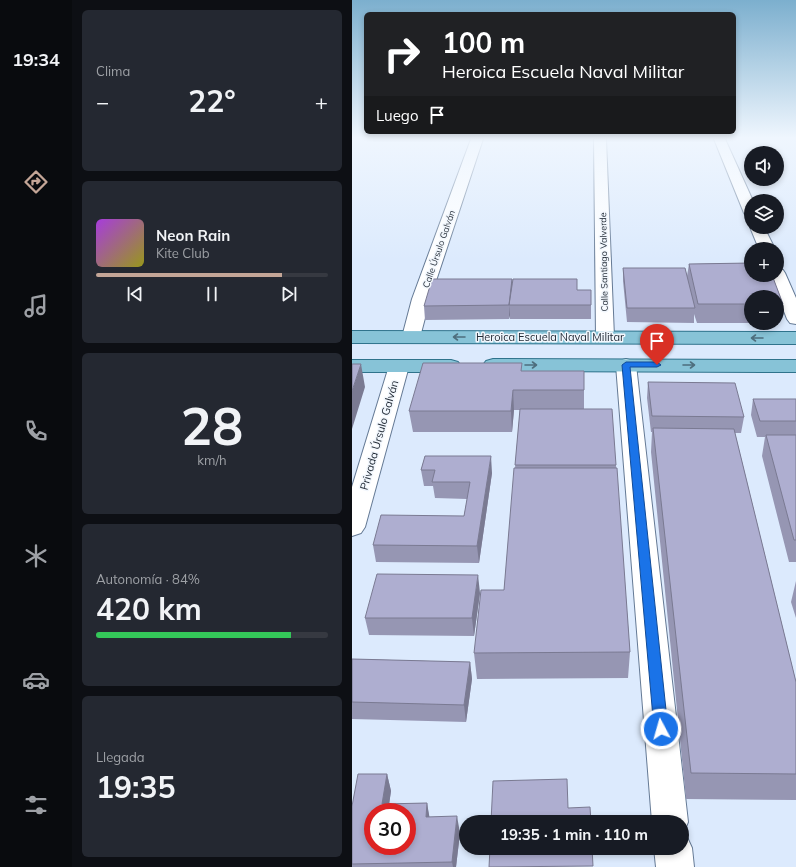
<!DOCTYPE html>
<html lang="es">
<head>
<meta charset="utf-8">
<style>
	:root { --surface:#171b24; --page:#242831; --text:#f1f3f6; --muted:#9ea1a6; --line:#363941; --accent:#c4a697 }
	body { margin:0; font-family:Mulish,sans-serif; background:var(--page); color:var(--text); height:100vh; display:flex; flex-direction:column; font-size:15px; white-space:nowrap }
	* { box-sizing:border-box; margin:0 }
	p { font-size:13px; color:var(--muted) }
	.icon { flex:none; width:22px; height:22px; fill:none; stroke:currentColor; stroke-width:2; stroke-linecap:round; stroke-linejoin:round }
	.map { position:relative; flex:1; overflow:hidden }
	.details { display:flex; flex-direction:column; gap:10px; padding:10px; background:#0d0f14; width:280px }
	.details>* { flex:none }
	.banner { position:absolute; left:12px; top:12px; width:372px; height:122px; border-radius:6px; box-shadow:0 2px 6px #0003; background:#202124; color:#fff; overflow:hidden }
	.controls { position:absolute; left:392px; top:146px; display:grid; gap:8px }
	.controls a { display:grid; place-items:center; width:40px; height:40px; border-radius:50%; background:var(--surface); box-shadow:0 2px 6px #0003; font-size:20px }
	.speed { position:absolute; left:12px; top:803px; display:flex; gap:8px; font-size:20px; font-weight:700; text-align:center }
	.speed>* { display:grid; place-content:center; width:52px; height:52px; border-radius:50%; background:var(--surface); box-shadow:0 2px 6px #0003; line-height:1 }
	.speed .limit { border:6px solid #d22; background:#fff; color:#111 }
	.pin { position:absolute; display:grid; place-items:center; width:34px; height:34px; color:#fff; margin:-41px -17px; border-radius:50% 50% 50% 0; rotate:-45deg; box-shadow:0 0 4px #0007 }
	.pin .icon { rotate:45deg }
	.me { position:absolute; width:44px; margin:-22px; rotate:354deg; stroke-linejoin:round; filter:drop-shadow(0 0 3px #0008) }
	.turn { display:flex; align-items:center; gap:14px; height:84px; padding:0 12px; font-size:18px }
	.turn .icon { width:52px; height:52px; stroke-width:2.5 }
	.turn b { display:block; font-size:28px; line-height:34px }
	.then { display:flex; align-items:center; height:38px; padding:0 12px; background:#0003; gap:8px; font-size:15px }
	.big { font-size:30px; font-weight:700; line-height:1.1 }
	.details .widget { flex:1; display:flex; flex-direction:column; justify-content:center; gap:6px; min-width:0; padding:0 14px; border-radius:6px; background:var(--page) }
	.details .dial { align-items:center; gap:0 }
	.dial b { font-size:52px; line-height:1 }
	.song { display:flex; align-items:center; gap:12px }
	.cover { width:48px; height:48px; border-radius:6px; background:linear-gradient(135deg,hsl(280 70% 55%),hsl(60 70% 35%)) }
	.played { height:4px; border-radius:2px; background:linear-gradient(90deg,var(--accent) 80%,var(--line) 80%) }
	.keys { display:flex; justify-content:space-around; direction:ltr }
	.heat { display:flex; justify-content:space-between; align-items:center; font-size:22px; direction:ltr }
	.charge { height:6px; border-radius:3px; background:linear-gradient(90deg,#34c759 84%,var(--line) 0) }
	.trip { position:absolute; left:107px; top:815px; width:230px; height:40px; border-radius:20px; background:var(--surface); box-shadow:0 2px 6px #0003; font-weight:700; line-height:40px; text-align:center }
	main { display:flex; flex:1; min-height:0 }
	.tabs { display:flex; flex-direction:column; width:72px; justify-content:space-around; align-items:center; background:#090b0e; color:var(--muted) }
	.tabs .icon { width:28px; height:28px }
	.tabs .current { color:var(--accent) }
	.tabs b { font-size:18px; color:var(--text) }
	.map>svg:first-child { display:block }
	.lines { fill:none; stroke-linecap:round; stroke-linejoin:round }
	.minor-casing { stroke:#657a95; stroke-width:2 }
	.major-casing { stroke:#2f738c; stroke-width:2 }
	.minor { fill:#fff; fill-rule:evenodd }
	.major { fill:#87c3d7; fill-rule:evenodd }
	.wall { fill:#9696b3 }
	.shaded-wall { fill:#7a7a92 }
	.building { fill:#aeaed0; stroke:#7a7a92; fill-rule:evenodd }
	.oneway { stroke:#4e6e7d }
	.route { fill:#1a73e8; stroke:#114b97 }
	.labels { text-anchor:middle; stroke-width:3; stroke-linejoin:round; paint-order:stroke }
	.far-street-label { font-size:9px; fill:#1f2833; stroke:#f2f7fd }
	.street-label { font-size:11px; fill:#1f2833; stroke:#f2f7fd }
</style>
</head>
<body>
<main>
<nav class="tabs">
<b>19:34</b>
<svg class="icon current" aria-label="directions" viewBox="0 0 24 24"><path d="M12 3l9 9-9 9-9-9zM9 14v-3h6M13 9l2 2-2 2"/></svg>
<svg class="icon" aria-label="music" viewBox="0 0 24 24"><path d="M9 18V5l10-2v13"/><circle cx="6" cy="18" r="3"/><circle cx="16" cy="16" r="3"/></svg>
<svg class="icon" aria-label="phone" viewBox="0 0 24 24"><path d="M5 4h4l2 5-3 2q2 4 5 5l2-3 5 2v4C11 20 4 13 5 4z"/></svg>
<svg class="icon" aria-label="climate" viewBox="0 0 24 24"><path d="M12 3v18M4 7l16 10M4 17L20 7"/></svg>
<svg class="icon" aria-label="car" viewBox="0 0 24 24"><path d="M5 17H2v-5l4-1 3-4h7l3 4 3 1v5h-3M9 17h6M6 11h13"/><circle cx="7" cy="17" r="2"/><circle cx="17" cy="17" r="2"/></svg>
<svg class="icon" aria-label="filters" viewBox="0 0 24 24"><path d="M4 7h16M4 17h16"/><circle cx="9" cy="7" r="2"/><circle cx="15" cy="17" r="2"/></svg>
</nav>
<section class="details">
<div class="widget"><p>Clima</p>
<div class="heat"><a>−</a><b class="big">22°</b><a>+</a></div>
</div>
<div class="widget">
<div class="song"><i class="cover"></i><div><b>Neon Rain</b><p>Kite Club</p></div></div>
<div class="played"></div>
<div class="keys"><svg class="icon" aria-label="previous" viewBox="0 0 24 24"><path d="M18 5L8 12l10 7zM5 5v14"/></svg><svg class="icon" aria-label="pause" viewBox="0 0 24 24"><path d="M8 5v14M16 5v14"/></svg><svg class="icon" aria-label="next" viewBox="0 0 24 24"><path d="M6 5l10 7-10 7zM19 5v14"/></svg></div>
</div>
<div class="widget dial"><b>28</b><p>km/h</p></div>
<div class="widget"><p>Autonomía · 84%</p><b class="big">420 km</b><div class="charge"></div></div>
<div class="widget"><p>Llegada</p><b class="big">19:35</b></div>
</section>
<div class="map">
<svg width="444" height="867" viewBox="0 0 444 867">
	<rect width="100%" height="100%" fill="#dceafd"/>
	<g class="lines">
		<g class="minor-casing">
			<path id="minor" d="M119,139H131L78,299L68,337L66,341L59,343L52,341L50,337L60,299Z
				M242,139H254L262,337L260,341L253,343L246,341L244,337Z
				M362,139H373L401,201H399V217L394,216L392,213Z
				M399,225V227H412L423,249H407L398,227Z
				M425,268L431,270L433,273L444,298V324L438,323L435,319L418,275H425Z
				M274,359L281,361L284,365L336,822L331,834L334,835L340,848L342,867H304L302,848H330V822H300L264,365L267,361Z
				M47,360L54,362L57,366L13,527L9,533L0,536V487L37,366L40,362Z"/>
		</g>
		<g class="major-casing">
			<path id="major" d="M0,331L444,332V344L0,343Z
				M141,359L444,360V372L141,371L134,369L131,365L134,361Z
				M0,360H99L106,362L109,366L106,370L99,372H0Z"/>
		</g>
		<use href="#minor" class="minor"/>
		<use href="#major" class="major"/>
	</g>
	<path class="wall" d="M399,263V275H420L431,304L428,323H407H425V297H399V323H345L342,314V323L275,322L271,281V268H333L335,276L337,264Z
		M160,279V284L225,290L239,305V319H158V315L157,319L73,320L72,306Z
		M170,371L232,390V409L264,465L278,652L276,678L125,679L122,653L152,590L163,468L168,410H162L160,432H61L57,411Z
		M296,382L392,417L389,433H383L444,682V800L334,799L299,452L300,432H299L295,398Z
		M401,399H444V562H437L410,456L413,437H405L399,415Z
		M73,456L140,473L127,563L24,562L21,545L112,516L115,499L83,498L81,486H72L69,470Z
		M444,581V618L439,602Z
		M128,593L122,636L17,635L13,618Z
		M0,659L118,662L120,679L114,722L0,719Z
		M35,774L39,791L37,804L75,803L77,817L108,833L104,867H0V806Z"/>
	<path class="shaded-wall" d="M160,279L161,293L157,305L158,315L157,319V305Z
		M9,364L13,387L0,429V391Z
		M161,390L162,410L160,432L159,411Z
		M139,456L140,473L127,563L125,546Z
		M126,575L128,593L122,636L120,618Z
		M118,662L120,679L114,722L112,705Z
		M35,774L39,791L36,812L30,804Z
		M75,803L78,820L74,817Z
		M105,816L108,833L104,867H101L100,862Z"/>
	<path class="building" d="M399,263V275H420L431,304H425V297H399V304H346L337,264Z
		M271,268H333L343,308H275Z
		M80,279H160L157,305L72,306Z
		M161,279H225V290H239V305H157Z
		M71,363H170L169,371H232V390H161L159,411H57Z
		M0,364H9L0,391Z
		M296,382L383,383L392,417L300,416Z
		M401,399H444V421H408Z
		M168,409H260L264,465H163Z
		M301,428L382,429L444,682V774L339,773Z
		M414,435H444V540H442Z
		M73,456H139L125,546L21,545L29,515L112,516L118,482H80L83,470H69Z
		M162,468H265L278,652L122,653L129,590H152Z
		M25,574L126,575L120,618H13Z
		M0,659L118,662L112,705L0,702Z
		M6,774H35L30,804L75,803L74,817L105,816L100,862L0,864V806ZM21,812H55V846H21Z
		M215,779L216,808L238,807L239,822H139L141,781Z
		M138,848H240L241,866L137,867Z"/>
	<defs><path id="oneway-shaft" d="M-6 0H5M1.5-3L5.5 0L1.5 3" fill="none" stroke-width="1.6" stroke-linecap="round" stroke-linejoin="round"/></defs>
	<g class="oneway">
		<use href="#oneway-shaft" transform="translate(107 337) rotate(180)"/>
		<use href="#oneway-shaft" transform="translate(405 338) rotate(-180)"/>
		<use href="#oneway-shaft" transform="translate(179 365)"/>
		<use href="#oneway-shaft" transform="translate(337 365)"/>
	</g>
	<linearGradient id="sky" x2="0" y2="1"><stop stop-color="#7cafce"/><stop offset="0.53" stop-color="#eff6fe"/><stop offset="1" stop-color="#eff6fe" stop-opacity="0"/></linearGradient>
	<rect width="444" height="260" fill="url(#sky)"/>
	<path class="route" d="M274,362H305L309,365L305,367H278L316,729L314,733L309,735L304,733L302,729L270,365Z"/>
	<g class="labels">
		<g class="far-street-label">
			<text transform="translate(87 249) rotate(-71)" y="3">Calle Úrsulo Galván</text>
			<text transform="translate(252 262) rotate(-91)" y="3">Calle Santiago Valverde</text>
		</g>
		<g class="street-label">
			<text x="198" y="341">Heroica Escuela Naval Militar</text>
			<text transform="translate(27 435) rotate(-74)" y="4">Privada Úrsulo Galván</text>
		</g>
	</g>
</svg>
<div class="controls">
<a><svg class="icon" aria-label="sound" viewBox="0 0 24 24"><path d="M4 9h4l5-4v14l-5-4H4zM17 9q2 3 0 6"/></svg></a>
<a><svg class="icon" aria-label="layers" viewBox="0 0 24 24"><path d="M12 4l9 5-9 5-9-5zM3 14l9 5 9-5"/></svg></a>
<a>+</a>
<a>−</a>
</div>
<div class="speed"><div class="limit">30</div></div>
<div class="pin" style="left:305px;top:365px;background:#d93025"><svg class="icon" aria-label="arrive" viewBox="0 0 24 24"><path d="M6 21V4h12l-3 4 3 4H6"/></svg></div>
<svg class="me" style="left:309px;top:729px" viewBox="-20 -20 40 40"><circle r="17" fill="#1a73e8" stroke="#fff" stroke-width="3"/><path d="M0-11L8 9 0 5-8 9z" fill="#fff"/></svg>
<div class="trip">19:35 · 1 min · 110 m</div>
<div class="banner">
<div class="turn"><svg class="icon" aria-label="right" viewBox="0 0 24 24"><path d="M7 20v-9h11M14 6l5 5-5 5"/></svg><div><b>100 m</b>Heroica Escuela Naval Militar</div></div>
<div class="then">Luego<svg class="icon" aria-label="arrive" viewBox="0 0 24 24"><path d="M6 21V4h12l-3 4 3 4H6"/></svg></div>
</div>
</div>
</main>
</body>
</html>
